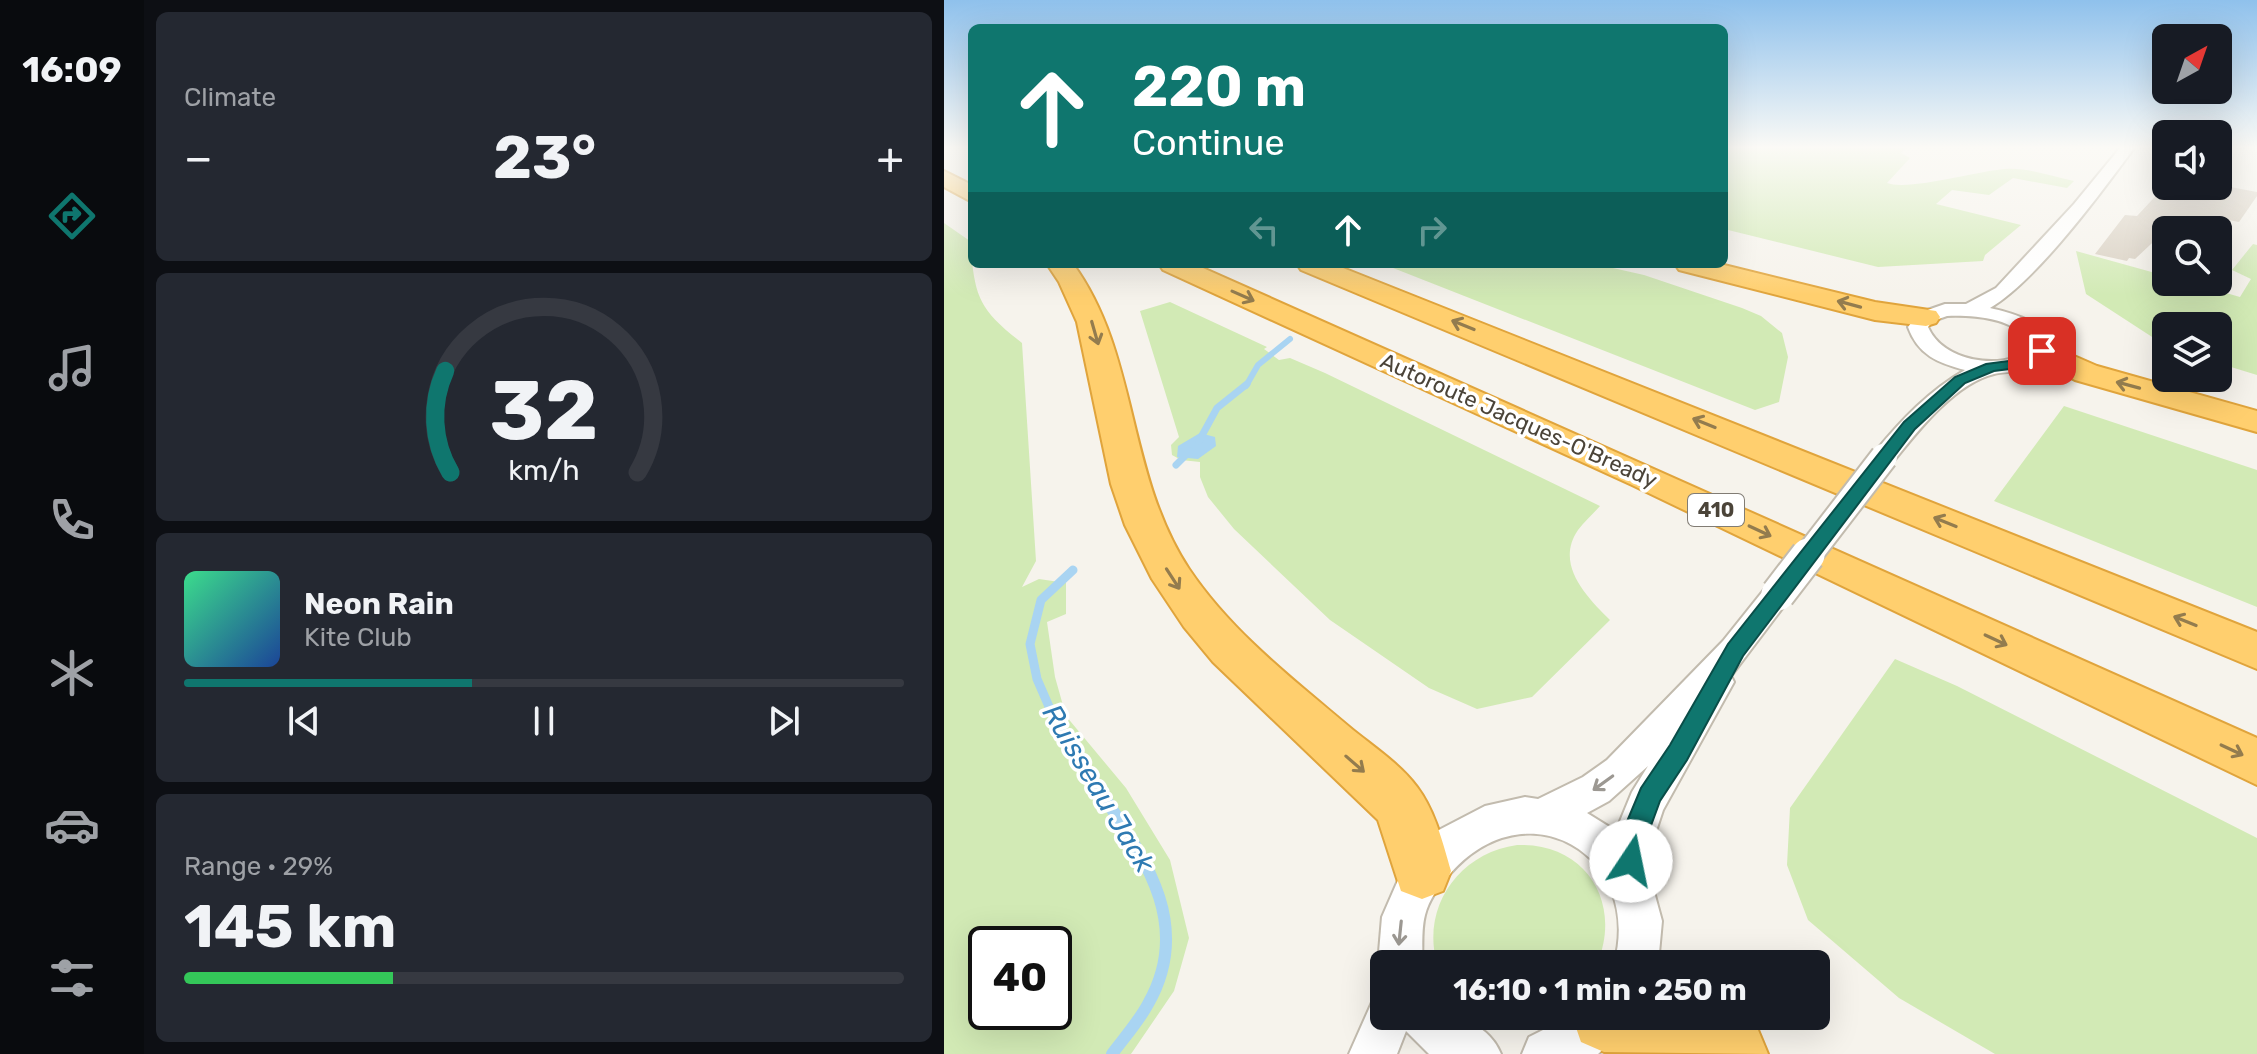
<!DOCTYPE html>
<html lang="en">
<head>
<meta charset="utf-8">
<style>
	:root { --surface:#171b24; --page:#242831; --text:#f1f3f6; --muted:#9ea1a6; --line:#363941; --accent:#0f766e }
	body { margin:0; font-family:Rubik,sans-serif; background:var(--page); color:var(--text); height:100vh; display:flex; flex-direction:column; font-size:30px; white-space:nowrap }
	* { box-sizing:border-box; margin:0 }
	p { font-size:26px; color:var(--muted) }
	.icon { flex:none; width:44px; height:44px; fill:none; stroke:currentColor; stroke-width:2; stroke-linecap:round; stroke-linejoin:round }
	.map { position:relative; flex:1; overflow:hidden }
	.panel { display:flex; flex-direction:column; gap:12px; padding:12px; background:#0d0f14; width:800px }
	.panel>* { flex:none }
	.hud { position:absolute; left:24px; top:24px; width:760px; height:244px; border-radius:12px; box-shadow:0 8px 32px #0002; background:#0f766e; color:#fff; overflow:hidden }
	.needle { width:52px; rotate:40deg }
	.buttons { position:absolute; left:1208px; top:24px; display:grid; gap:16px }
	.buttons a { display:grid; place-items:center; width:80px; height:80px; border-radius:12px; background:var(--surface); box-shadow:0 8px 32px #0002; font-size:40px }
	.speed { position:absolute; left:24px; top:926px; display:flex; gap:16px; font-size:40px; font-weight:700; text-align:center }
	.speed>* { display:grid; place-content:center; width:104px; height:104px; border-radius:50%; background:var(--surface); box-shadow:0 8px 32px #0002; line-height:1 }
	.speed .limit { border:4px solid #111; border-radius:12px; background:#fff; color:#111 }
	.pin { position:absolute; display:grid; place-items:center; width:68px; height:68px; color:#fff; margin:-34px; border-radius:16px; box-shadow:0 4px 12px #0006 }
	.me { position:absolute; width:88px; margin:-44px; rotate:11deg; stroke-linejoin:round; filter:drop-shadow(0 0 6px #0008) }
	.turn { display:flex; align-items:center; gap:28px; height:168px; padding:0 32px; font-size:36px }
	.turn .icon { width:104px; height:104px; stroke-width:2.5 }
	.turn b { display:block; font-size:56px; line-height:68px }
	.lanes { display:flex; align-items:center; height:76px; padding:0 32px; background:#0003; justify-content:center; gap:40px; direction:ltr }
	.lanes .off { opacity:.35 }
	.big { font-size:60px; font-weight:700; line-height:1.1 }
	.panel .card { flex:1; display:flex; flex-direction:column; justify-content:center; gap:12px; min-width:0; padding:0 28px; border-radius:12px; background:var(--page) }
	.panel .dial { align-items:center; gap:0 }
	.dial svg { height:208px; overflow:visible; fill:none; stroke:var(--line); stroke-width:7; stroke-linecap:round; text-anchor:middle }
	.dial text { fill:var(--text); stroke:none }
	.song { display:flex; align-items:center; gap:24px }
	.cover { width:96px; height:96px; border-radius:12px; background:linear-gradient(135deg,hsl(150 70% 55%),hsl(220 70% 35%)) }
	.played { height:8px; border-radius:4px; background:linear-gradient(90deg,var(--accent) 40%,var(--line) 40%) }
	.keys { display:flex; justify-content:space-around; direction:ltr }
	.heat { display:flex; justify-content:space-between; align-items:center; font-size:44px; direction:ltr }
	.charge { height:12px; border-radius:6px; background:linear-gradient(90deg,#34c759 29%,var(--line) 0) }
	.trip { position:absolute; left:426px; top:950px; width:460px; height:80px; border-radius:12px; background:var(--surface); box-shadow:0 8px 32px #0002; font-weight:700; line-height:80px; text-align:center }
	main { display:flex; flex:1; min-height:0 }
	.tabs { display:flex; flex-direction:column; width:144px; justify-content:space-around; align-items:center; background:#090b0e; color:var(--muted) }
	.tabs .icon { width:56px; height:56px }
	.tabs .selected { color:var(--accent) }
	.tabs b { font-size:36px; color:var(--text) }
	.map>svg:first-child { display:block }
	.green { fill:#d2eab5; fill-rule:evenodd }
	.water { fill:#a9d4f2 }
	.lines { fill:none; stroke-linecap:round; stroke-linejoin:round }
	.stream-far3 { stroke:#a9d4f2; stroke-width:6 }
	.stream-far2 { stroke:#a9d4f2; stroke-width:7 }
	.stream-far1 { stroke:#a9d4f2; stroke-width:9 }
	.stream { stroke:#a9d4f2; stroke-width:12 }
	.building { fill:#d8cfc1 }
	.minor-casing { stroke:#c2bbae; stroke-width:4 }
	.highway-casing { stroke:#e0a43c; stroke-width:4 }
	.minor { fill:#fff; fill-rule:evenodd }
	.highway { fill:#ffcf6e; fill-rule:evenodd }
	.minor-bridge-far1-casing { stroke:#c2bbae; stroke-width:30; stroke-linecap:butt }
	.minor-bridge-casing { stroke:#c2bbae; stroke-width:37; stroke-linecap:butt }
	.minor-bridge-far1 { stroke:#fff; stroke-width:26 }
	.minor-bridge { stroke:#fff; stroke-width:33 }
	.oneway { stroke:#937c4e }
	.oneway2 { stroke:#9c9892 }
	.route { fill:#0f766e; stroke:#0a4d48; stroke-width:2 }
	.labels { text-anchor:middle; stroke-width:7; stroke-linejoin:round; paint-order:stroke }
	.shield { fill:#fff; stroke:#817c74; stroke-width:2 }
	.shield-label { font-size:20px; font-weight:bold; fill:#4b4439 }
	.street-label { font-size:22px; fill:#4b4439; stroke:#fff }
	.near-water-label { font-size:28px; font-style:italic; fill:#2e7ab2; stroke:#fff }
</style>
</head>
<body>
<main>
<nav class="tabs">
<b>16:09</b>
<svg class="icon selected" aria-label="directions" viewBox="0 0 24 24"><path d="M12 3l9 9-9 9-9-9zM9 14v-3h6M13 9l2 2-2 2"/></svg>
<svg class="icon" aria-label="music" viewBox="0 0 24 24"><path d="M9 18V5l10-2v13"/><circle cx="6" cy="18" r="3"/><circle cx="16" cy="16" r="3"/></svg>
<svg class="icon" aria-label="phone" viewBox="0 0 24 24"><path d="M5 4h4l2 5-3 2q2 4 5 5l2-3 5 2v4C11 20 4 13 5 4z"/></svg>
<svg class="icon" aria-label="climate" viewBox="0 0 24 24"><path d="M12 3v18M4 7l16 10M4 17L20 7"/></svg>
<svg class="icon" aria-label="car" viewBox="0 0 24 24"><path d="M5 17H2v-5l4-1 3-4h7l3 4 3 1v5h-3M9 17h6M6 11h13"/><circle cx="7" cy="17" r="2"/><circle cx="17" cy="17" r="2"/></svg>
<svg class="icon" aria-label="filters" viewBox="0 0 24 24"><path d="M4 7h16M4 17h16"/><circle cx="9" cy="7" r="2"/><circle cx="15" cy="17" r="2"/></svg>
</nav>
<section class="panel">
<div class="card"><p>Climate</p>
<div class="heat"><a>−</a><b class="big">23°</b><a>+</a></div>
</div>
<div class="card dial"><svg viewBox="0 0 100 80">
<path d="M14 69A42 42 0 1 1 86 69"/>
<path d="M14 69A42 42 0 0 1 12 30" stroke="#0f766e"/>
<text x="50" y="56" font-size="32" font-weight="700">32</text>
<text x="50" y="72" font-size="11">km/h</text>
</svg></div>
<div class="card">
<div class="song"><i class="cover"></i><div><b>Neon Rain</b><p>Kite Club</p></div></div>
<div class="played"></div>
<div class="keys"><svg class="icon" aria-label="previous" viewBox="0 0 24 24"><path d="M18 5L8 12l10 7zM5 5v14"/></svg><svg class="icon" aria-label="pause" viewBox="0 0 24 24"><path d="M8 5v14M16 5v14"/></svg><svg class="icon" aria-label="next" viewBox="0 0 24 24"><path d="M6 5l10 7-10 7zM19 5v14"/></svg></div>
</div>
<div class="card"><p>Range · 29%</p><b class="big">145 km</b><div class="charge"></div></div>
</section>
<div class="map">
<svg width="1313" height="1054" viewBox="0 0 1313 1054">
	<rect width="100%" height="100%" fill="#f6f3ec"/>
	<path class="green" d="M780,148H963L957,153L966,158L943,183C965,191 1033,171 1061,169C1083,167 1109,177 1130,181L1123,188L1069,178L1045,195L1008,190L992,204L1077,225L1041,255L1039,261L934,267L780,229Z
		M0,223L26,241C31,297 33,308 78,343L92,561L78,587L95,579L122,583V614L103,622L111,677L122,716L182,788L226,860L245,938L230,991L187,1054H0ZM110,944V1012H42V944Z
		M1309,244L1313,245V375L1274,363V326H1222V346L1142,294L1132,251L1222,276V282H1244L1296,297L1307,279L1288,270Z
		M445,264H631L669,268L700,275L798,308L817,316L838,333L844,357L835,402L811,410L444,266Z
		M226,302L323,347L320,349L335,360L346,358L381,373L656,506C649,514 640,522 634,530C610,565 644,598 666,620L588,697L533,709L485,688L386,620L290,529L264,497L256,477V462L237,460L228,455L227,445L235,437L196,311Z
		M1120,406L1313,470V607L1050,501Z
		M951,659L1013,686L1313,838V1054H1051L955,998L864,920L843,865L846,808Z
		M573,845C641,842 679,902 653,964H493C477,907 515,853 573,845Z"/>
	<path class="water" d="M256,433L271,437L272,446L254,459L233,457L234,446Z"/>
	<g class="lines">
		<path class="stream-far3" d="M302,386L314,365L346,339"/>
		<path class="stream-far2" d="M255,441L273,408L303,384
			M232,465L246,451"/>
		<path class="stream-far1" d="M129,570L97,600L86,644L93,679L113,725L145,775"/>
		<path class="stream" d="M144,773C190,845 254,917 204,1004C195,1021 180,1038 168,1054"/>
	</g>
	<path class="building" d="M1221,186H1281L1313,192V196L1295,222L1269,217L1258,230L1231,225L1222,230L1191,259L1185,258L1183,261L1151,254L1181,215L1193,216Z"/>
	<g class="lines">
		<g class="minor-casing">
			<path id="minor" d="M1176,148H1190C1157,193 1092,281 1046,308C1064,312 1119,326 1107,355C1099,374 1066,370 1050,374C1011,383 973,432 949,462H931L927,457L931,452C958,419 985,391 1021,370C994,363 974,355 964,327L975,313L1001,304H1022L1052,288L1130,204ZM1003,316C1030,315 1069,318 1086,341V351C1056,370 999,362 984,327L989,321Z
				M834,583L845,586L849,594L787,676L790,682L719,810L712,831L706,877L718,921L714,964H670C700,854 582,786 506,874C495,886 485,899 481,915C477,930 479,949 478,964H440V979L434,964L438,917L462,862L491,832L541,806L581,797L594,799L639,777L663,760L779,641L823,586ZM704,766L688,792L672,831L643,813L665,801Z
				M440,995V1016C482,1016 538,1008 557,1054H485L462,1031L453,1054H405L429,1000Z
				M627,1016H685L678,1032L654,1054H578L585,1037Z"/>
		</g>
		<g class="highway-casing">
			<path id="highway" d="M0,171L28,185V202L0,187Z
				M103,264H129C195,354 182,474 245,569C288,633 351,681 409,730C430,747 457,765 473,787C491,811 499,843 507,871L499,891L478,899L457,891L434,820L269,662L240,627L208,579L181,525L167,484L133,322L115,282Z
				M215,264H250L1313,738V785L688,485L219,270Z
				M353,264H389L1313,632V669L357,270Z
				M731,264H776L931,302L992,311L996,317L992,323L982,326L931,320L735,270Z
				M1098,342L1153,366L1313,411V432L1131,380L1087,357L1083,351L1087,345Z
				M628,1016H787L814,1030L824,1054L660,1052L637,1042Z"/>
		</g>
		<use href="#minor" class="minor"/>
		<use href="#highway" class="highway"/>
		<g class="minor-bridge-far1-casing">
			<path id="minor-bridge-far1" d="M863,557L940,457"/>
		</g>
		<g class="minor-bridge-casing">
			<path id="minor-bridge" d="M834,594L864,555"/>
		</g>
		<use href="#minor-bridge-far1" class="minor-bridge-far1"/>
		<use href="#minor-bridge" class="minor-bridge"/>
	</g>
	<defs><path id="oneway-shaft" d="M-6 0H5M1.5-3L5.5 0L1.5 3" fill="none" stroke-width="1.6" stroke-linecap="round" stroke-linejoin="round" transform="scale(2)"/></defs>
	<g class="oneway">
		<use href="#oneway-shaft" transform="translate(299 296) rotate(24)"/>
		<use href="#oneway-shaft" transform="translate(905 304) rotate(-165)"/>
		<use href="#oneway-shaft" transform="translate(519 325) rotate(-158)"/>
		<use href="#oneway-shaft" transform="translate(151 333) rotate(74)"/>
		<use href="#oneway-shaft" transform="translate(1184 385) rotate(-165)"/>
		<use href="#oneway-shaft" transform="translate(760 423) rotate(-158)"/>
		<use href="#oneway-shaft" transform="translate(1001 522) rotate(-158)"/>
		<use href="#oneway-shaft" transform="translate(816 531) rotate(25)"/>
		<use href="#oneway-shaft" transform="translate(229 579) rotate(57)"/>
		<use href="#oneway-shaft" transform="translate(1241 621) rotate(-158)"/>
		<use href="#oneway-shaft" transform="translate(1052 640) rotate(25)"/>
		<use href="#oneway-shaft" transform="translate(1288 750) rotate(25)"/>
		<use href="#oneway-shaft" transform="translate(411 764) rotate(41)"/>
	</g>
	<g class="oneway2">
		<use href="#oneway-shaft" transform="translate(659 783) rotate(144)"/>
		<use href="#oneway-shaft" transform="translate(456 933) rotate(96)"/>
	</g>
	<linearGradient id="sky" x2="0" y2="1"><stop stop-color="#8fc1ec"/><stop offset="0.5" stop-color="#fbfaf6"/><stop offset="1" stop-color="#fbfaf6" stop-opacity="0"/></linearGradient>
	<rect width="1313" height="295" fill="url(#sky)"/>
	<path class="route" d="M1098,347L1105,351L1089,366L1050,371L1021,383L971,429L799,656L743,760L716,801L705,831L697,870L687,873L678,870L674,861L679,831L697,788L726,745L784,644L960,422L1011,377L1042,364L1080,359Z"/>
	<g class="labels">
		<rect class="shield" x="744" y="494" width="56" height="32" rx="6"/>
		<g class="shield-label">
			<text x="772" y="517">410</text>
		</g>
		<g class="street-label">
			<text transform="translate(575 420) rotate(24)" y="8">Autoroute Jacques-O'Bready</text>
		</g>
		<g class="near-water-label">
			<text transform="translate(155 788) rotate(59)" y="10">Ruisseau Jack</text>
		</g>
	</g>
</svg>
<div class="buttons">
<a><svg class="needle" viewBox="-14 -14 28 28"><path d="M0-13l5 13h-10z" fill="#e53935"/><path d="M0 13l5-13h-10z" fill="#9ea1a6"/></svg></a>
<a><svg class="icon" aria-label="sound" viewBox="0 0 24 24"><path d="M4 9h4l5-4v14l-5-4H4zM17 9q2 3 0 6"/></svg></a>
<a><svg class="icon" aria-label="search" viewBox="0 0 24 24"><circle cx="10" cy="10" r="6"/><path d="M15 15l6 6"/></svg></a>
<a><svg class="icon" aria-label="layers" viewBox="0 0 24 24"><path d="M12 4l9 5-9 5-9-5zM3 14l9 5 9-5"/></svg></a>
</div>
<div class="speed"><div class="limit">40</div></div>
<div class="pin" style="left:1098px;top:351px;background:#d93025"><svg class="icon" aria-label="arrive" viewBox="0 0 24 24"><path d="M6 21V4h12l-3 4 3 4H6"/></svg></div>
<svg class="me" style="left:687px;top:861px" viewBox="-20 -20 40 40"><circle r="19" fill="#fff"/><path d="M0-13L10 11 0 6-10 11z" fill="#0f766e"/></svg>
<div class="trip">16:10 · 1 min · 250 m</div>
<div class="hud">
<div class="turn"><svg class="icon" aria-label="ahead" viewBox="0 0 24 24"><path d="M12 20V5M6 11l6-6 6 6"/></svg><div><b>220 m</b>Continue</div></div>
<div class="lanes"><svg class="icon off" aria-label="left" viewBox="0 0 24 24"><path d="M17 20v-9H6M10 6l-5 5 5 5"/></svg><svg class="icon" aria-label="ahead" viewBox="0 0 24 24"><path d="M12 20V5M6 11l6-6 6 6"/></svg><svg class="icon off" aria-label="right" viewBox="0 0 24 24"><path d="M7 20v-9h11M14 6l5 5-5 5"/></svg></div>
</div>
</div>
</main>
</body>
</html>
